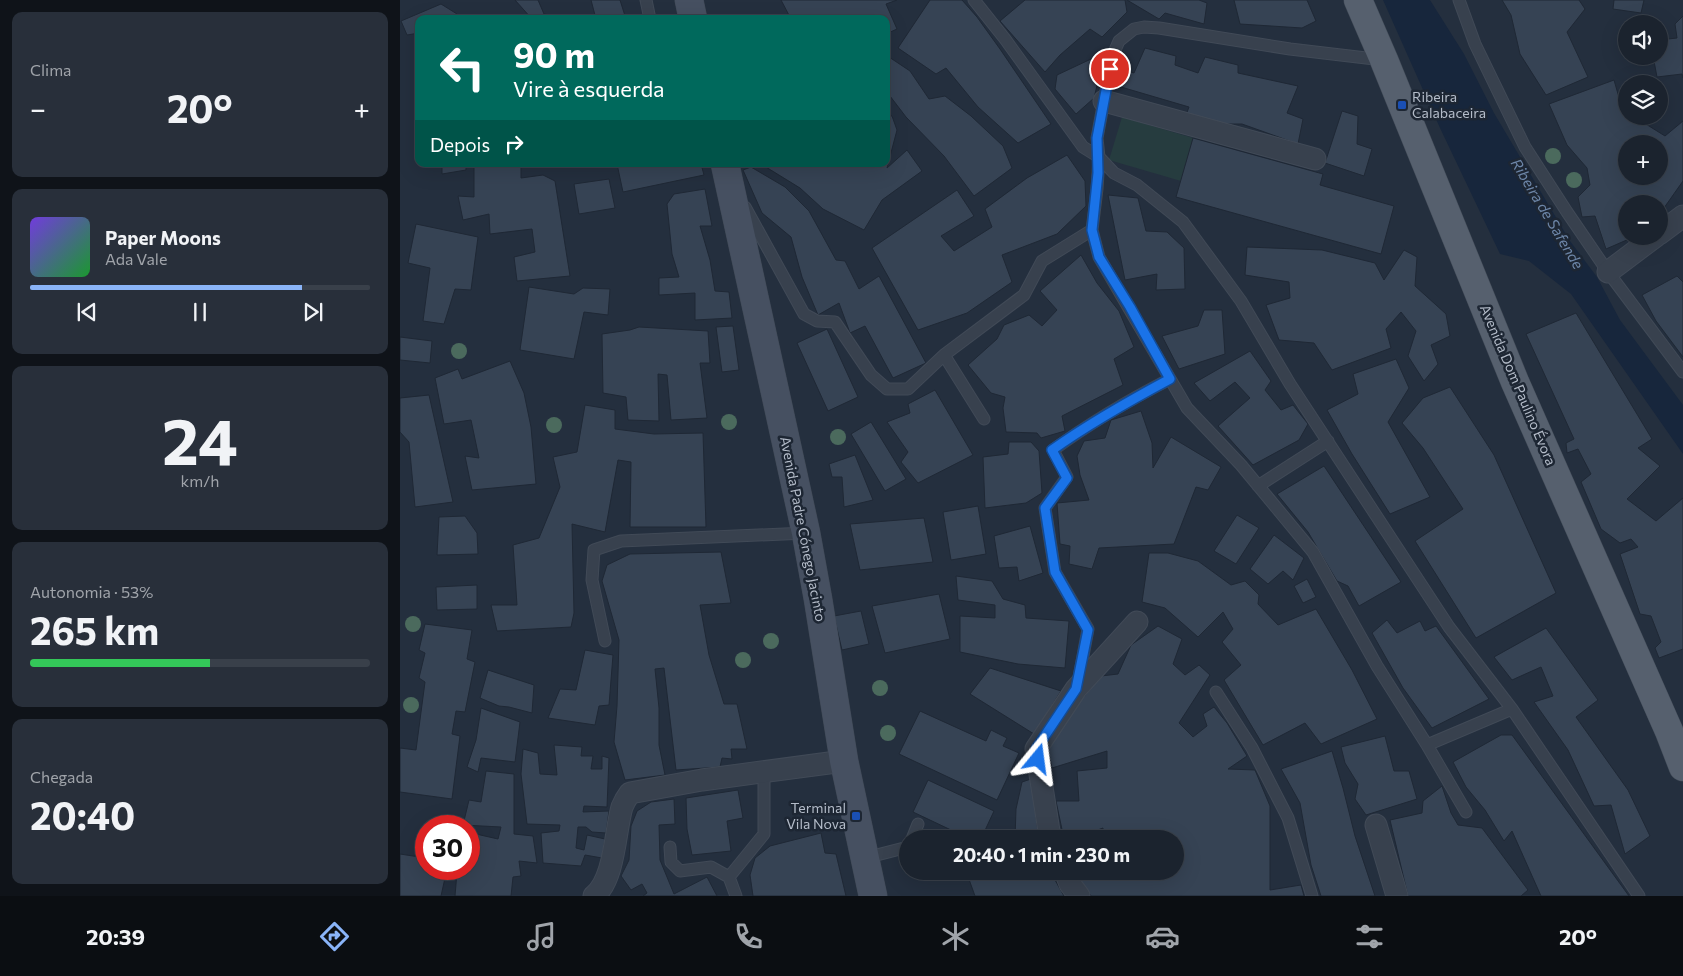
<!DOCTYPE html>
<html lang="pt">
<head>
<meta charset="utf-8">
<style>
	:root { --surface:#1b232e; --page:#282f3a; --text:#f1f3f6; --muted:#a0a4aa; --line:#39404a; --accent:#8ab4f8 }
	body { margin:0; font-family:Commissioner,sans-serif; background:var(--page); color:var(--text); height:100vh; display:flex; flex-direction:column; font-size:19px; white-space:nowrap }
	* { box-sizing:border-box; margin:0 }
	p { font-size:16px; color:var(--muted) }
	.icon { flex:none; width:28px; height:28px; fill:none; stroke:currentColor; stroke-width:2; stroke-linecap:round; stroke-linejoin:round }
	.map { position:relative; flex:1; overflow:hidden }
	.panel { display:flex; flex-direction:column; gap:12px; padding:12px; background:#0f1319; width:400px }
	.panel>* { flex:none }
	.guide { position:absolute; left:15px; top:15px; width:475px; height:152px; border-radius:10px; box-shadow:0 5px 20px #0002,0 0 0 1px var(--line); background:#00695c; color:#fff; overflow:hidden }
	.buttons { position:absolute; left:1218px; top:15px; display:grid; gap:10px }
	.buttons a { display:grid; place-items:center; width:50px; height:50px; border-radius:50%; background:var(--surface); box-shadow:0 5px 20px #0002,0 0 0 1px var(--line); font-size:25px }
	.speed { position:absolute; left:15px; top:815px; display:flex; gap:10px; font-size:25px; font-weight:700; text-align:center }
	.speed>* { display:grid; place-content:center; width:65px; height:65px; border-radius:50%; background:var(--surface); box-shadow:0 5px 20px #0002,0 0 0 1px var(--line); line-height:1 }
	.speed .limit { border:8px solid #d22; background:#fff; color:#111 }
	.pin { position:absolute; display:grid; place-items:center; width:42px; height:42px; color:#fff; margin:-21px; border:2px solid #fff; border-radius:50%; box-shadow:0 1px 5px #0007 }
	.me { position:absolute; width:55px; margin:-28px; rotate:16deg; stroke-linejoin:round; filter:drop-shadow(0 0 4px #0008) }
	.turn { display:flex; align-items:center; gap:18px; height:105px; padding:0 15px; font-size:22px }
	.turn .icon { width:65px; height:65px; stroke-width:2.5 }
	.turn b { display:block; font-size:35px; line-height:42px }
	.then { display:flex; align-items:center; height:48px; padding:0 15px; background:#0003; gap:10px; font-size:19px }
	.big { font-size:38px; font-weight:700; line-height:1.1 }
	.panel .widget { flex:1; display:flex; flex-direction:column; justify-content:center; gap:8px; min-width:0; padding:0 18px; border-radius:10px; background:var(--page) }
	.panel .dial { align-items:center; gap:0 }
	.dial b { font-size:65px; line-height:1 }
	.song { display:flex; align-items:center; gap:15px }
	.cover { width:60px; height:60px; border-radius:8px; background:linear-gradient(135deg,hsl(260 70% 55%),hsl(130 70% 35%)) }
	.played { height:5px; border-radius:2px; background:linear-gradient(90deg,var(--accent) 80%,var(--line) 80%) }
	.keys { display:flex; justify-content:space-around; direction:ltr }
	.heat { display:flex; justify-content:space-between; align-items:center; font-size:28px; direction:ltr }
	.charge { height:8px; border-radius:4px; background:linear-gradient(90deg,#34c759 53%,var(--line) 0) }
	.trip { position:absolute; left:499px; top:830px; width:285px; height:50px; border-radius:25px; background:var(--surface); box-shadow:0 5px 20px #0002,0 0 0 1px var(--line); font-weight:700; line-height:50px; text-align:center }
	.tabs { display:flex; height:80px; justify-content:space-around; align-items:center; background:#0b0e12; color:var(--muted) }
	.tabs .icon { width:35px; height:35px }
	.tabs .active { color:var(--accent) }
	.tabs b { font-size:22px; color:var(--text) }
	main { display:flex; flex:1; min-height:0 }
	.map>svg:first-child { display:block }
	.green { fill:#263c3f }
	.water { fill:#17263c }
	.building { fill:#364354; stroke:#1f2835; fill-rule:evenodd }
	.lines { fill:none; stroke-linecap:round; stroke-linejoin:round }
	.lane-casing { stroke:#414a57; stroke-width:13 }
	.street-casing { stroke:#414a57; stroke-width:23 }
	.secondary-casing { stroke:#414a57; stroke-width:29 }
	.primary-casing { stroke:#414a57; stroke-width:29 }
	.lane { stroke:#38414e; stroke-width:11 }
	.street { stroke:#38414e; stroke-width:21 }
	.secondary { stroke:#465061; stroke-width:28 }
	.primary { stroke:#56606e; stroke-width:28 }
	.tree { fill:#4b6a5d }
	.route-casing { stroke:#114b97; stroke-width:12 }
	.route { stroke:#1a73e8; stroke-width:9 }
	.transit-dot { fill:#1a4fb4; stroke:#1d2633; stroke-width:2 }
	.labels { text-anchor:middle; stroke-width:5; stroke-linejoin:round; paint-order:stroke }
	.poi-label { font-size:14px; fill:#b4bcc9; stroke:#1d2633; text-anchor:start }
	.street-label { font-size:14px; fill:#b4bcc9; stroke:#1d2633 }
	.water-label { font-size:15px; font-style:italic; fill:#6d86a8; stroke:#1d2633 }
</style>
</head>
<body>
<main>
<section class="panel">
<div class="widget"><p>Clima</p>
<div class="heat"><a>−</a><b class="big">20°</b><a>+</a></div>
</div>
<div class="widget">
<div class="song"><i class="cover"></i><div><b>Paper Moons</b><p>Ada Vale</p></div></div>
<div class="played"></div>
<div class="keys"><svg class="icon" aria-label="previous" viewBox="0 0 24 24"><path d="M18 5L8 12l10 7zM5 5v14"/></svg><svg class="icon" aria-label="pause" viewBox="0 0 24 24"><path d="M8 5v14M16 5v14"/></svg><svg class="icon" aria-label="next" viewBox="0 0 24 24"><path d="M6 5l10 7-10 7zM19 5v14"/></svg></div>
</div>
<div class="widget dial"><b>24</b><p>km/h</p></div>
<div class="widget"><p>Autonomia · 53%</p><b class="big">265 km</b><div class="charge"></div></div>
<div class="widget"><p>Chegada</p><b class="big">20:40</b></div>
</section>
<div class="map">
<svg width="1283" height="896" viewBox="0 0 1283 896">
	<rect width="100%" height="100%" fill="#242f3e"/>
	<path class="green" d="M722,117L793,138L781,181L709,160Z"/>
	<path class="water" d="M983,0H1030L1064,54L1094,113L1170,241L1197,277L1220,320L1283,405V454L1171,294L1129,261L1100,254L1040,128Z"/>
	<path class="building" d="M115,0H138L144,14L156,16V19H132Z
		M191,0H220L226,19H196Z
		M381,0H497L486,4L497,29L486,34V19H391Z
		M530,0H562L577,17L600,49L651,124L618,143L578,107L546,68L536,74L498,48Z
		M625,0H725L727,12L702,37L690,29L660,55L645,72L600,21Z
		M727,0H799L807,3L804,24L765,13L759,19Z
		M834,0H907L916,21L902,28L840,24Z
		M1102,0H1179L1185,9L1167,32L1188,77L1146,95L1120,54L1111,15Z
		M1214,0H1244L1241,13L1213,9Z
		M41,4L57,14L59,19H19V33L7,35L1,21Z
		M1283,16V78L1282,74L1257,77L1253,56H1259V40L1277,38L1275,24Z
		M745,48L776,56L775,65L798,73L805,57L838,65V73L898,86L887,113L903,119L898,144L842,124H825L786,115L789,107L721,87L724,70L734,73Z
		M486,55L510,71L529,99L545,96L571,116L603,146L612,168L574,196L544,156L506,117L490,96L486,98Z
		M691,59L700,73L694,98L676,114L655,89L657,75Z
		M1214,80L1220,101L1226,108V116H1233L1265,136L1283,121V181L1259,215V204H1226V236H1236L1206,249L1195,216L1182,217L1178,197L1190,185L1187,168L1167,145L1149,104ZM1226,144H1259V176H1226Z
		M942,111L958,116L957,144L972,149L964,176L925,163Z
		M486,114L492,116L497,130L487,168L507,150L522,171L482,200L464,230L423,209L400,188L361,164H486Z
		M793,138L923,174L920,185L994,206L981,254L776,197Z
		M667,155L685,181L686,206L657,234L602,255L612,282L567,313L518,330L472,248L557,190L574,216L541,236L554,251L592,227L585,209L627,178Z
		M42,164H66V170L42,174Z
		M74,164H121V178L143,175L155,181L170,276L117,281L114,257L135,252L132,229L90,234L89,214L63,220L58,196L74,197Z
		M217,164H301L304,175L223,192Z
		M351,167L385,187L409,211L436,260L445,261L459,289L479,276L526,363L493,378L465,326L450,333L439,303L418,315L402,277L391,237L362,213L343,170Z
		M209,179L215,208L179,214L174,184Z
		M305,189L312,226H300L310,260L315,291L329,292L332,318L295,320V293L259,295V278L279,277L272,254L267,204L274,194Z
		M708,195L738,198L746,231L767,232L784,248L785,289L756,290L757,274L725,280Z
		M16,224L78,237L71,290L55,289L44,324L23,321L30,268L8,263Z
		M847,247L922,250L975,263L984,280L1004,250L1017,257L1015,286L1046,314L1050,336L1031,345L1038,364L1024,381L1008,356L1016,331L1001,312L986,329L991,348L932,370L914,343L879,340L866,305L890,298L889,282L845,275Z
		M681,255L697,283L719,311L734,347L714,359L723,385L662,416L665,431L641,438L637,433L606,432L603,408L605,397L591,393L568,365L597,339L604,325L629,315L642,326L657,310L640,291Z
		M1277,276L1283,282V357L1256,321L1242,295Z
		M129,287L174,294L183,288L210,289L208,315L184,312L174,359L120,350Z
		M804,310H822L825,354L779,369L762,336L798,326Z
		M1176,313L1252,439L1238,448L1260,466L1227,499L1256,521L1283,498V649L1259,658L1255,648L1261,642L1251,616L1240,614L1220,554L1238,547L1231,539L1220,543L1201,529L1181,482L1191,474L1178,449L1167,453L1166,443L1174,439L1126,334Z
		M333,326L339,370L322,372L316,327Z
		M239,327L308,331L310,363H300L307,418L271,420L267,375L258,374L259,421L228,420L226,397L203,393L202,334L230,330Z
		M427,329L458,397L428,411L397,343Z
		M0,337L32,341L30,363L0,360Z
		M850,351L871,381L865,390L881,410L893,405L908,424L899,440L853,465L818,426L850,398L835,382L810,401L794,383Z
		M996,359L1009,388L988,422L1030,497L990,514L952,454L927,410L958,394L953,374Z
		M110,361L124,393L131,427L136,484L72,490L65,456L79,458L71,420L44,424L35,378L58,369L62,379Z
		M1050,387L1094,455L1156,593L1076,638L1015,541L1063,509L1023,448L1002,423L1023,398Z
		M535,390L573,455L518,483L501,462L508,452L487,422L510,413L508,404Z
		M29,395L53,502L15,507L9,442L0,432V398Z
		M185,405L215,410V429L254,434L303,433L306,527H230L231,462L218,460L205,532L172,524L174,613L171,627L97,631L91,605H117L113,545L139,538L160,487L153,457L177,452Z
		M741,411L752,443L753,468L771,437L821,467L808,490L796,487L774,544L699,548L692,569L669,564L670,546L660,544L657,503L689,500L680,475L677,456L684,441L705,438L711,420Z
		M471,422L506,479L485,491L451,434Z
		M609,442H631L639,451L642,493L626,503L585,508L583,457L608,454Z
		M455,455L473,500L444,507L442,477H432L429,464Z
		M924,466L1001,582L959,606L948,586L937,581L908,532L877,494Z
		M578,506L586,554L551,560L543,512Z
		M837,515L859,528L836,564L814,551Z
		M65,516L77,533L78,554L37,555L39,517Z
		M524,518L533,562L460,570L450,524Z
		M630,526L643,573L619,581L617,567L599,568L594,536Z
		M874,535L904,558L893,580L883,571L868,584L850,569Z
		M321,552L331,603L300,605L309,655L324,704H337L347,749H331L332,759L322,758L320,767L276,770L264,668L255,669L259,708V745L265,775L225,780L214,742L217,706L219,640L202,581L207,565L230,554Z
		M749,553H768L798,561L831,585L845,581L859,595L858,604L878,625L916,609L952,670L977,719L921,744L905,723L863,745L824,680L841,665L822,642L833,629L823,612L798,637L765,608L742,602Z
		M556,576L592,581L603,599L625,605L626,618L669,621L665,668L618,664L560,652V616L595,618V605L558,600Z
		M907,579L916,597L903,603L894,586Z
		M77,585V609L37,610L36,587Z
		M539,594L550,639L485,653L472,606Z
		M461,611L469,644L442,650L434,616Z
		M987,620L997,633L1020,621L1025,631L1036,626L1089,699L1032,728L1003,688L972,633Z
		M25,624L72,630L67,659L75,662L65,712L56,711L52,734L60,736L52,799L0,792V748L16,750L25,682L19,678L25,653L19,650Z
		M758,626L782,639L773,664L785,675L799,665L810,675L779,723L793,737L807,726L803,714L814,707L827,723L847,756L828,769L855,770L870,806V890L901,885L904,896H691L679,879L677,871H775V839H703V828L673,839H664L656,801H679L677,771L707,768V751L652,768L648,749L663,722L701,676L718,674L731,645Z
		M1146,628L1198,700L1176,717L1228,790L1250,836L1225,854L1211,805L1194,806L1168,750L1134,702L1153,696L1141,667L1112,680L1094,657Z
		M185,650L213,655L209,705L199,706L195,725L148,718L160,689L176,690Z
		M590,668L661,691L634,734L570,694Z
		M88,670L134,685L132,713L109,707L99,706L80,698Z
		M81,708L120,722L115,762L81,758L78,772L67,767L76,740Z
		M520,711L586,741L591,730L607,738L603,746L619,753L597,800L499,754Z
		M1101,735H1112L1229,896H1141L1112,831L1104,841L1085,810L1066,787L1053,762Z
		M985,736L994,771H1009L1017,799L966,815L955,799L958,784L945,763L941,747Z
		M154,745L182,747L181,756H193L191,769H202V756L209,758L207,807L184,806L183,812L209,811L206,833L192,832L186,827H178L176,848L184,850L187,835L205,839L202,858L185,855L181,866L143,863L141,833L159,831L160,825L127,824L121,774L123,749L138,753L140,774L157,775Z
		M932,751L943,788L955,836L975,896H921L911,865L900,803L881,769Z
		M86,771L114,774V834L133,836L137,863L119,861L121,876L113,877L111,896H55L57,872L69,869L76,834L98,839L101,827L63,825L69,800L81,802Z
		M631,779L639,839H615L616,809L622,782Z
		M528,780L594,811L581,839H570L513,812Z
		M1042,786L1051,813L1058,825L1082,828L1128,890L1121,896H1008L990,820L1022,813L1023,801Z
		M338,790L343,818L327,821L331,851L292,855L287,829L286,798Z
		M274,799L275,824L259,825L260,860L274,894L307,877L317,896H243L247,893L242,884L231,890L221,876L229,860L231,826L237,811L251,802Z
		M421,833L425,853L436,854L446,896H353L350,875L355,858L370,846Z
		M0,854L26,858V869H47L41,896H0Z
		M566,871H650L664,896H575Z"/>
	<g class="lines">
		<g class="lane-casing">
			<path id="lane" d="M246,0L250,19
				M574,0L605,39L683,147L699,157L714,173L737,185L783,222L841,301L890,384L1049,627L1112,709L1239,896
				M1059,0L1075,44L1125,147L1167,212L1208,272L1283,372
				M983,60L890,49L759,28L744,27L734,29L719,41L712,57L697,138L699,157L697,189L692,230L699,257L787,408L841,465L913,552L977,666L1027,745L1112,709
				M345,207L404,314L417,321L435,322L471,375L487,389H508L544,355
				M584,419L544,355L624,295L642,261L692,230
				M858,486L928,441
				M205,641L192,580L194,550L221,541L406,533
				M678,683L688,629L655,572L645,508L667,477L653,450C690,423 729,400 770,379
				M816,692L852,748L888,818L912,896
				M1027,745L1066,812
				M512,839L518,824
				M270,847L271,862L280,871L311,867L329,877
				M465,858L508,847
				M336,896L329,877L364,834V772"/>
		</g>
		<g class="street-casing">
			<path id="street" d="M704,101L915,159
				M1259,234L1283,216
				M1208,272L1256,236
				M976,825L997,896
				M652,839L649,831L636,749L676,689L737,622
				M665,871L670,884L679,896
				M194,896C215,879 215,831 222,807C224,802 227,797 230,793L302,780L444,761"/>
		</g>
		<g class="secondary-casing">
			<path id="secondary" d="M289,0L293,19
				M325,164L406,533L418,599L444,761L473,896"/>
		</g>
		<g class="primary-casing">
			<path id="primary" d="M958,0L984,60L1115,382L1269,731L1283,767"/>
		</g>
		<use href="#lane" class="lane"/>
		<use href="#street" class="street"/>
		<use href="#secondary" class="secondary"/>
		<use href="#primary" class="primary"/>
	</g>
	<g class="tree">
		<circle cx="1153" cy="156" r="8"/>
		<circle cx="1174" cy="180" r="8"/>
		<circle cx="59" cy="351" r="8"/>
		<circle cx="329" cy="422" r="8"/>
		<circle cx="154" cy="425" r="8"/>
		<circle cx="438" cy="437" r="8"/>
		<circle cx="13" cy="624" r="8"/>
		<circle cx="371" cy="641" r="8"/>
		<circle cx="343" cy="660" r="8"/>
		<circle cx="480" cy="688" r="8"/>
		<circle cx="11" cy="705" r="8"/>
		<circle cx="488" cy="733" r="8"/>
	</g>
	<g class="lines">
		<g class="route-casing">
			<path id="route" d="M638,759L636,749L676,689L688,630L655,572L645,508L667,478L652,450C690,423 729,401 770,379L730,307L699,257L692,230L698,173L697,138L710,69"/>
		</g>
		<use href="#route" class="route"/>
	</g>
	<g class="transit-dot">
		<rect x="997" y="100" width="10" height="10" rx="2.5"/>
		<rect x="451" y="811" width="10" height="10" rx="2.5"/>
	</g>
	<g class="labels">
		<g class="poi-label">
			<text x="1012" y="102">Ribeira<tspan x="1012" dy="16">Calabaceira</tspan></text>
			<text x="446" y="813" text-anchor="end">Terminal<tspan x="446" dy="16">Vila Nova</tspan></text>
		</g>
		<g class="street-label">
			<text transform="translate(1118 385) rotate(67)" y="5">Avenida Dom Paulino Évora</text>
			<text transform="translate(403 529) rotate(79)" y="5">Avenida Padre Cónego Jacinto</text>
		</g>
		<g class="water-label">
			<text transform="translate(1147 214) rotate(59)" y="5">Ribeira de Safende</text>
		</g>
	</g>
</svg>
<div class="buttons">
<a><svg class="icon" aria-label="sound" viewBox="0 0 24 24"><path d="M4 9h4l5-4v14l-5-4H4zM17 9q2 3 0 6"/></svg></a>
<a><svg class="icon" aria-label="layers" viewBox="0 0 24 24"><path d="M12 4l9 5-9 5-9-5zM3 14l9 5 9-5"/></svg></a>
<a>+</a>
<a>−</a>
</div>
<div class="speed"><div class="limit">30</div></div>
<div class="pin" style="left:710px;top:69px;background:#d93025"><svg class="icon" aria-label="arrive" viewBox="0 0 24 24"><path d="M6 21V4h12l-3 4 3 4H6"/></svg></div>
<svg class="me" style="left:638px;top:759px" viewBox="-20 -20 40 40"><path d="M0-17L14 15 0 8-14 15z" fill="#1a73e8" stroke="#fff" stroke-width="4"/></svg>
<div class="trip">20:40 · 1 min · 230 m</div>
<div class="guide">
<div class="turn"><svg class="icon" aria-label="left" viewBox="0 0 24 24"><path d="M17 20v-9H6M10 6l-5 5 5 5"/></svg><div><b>90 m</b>Vire à esquerda</div></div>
<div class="then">Depois<svg class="icon" aria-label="right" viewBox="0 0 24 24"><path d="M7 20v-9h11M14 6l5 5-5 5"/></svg></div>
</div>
</div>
</main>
<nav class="tabs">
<b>20:39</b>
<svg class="icon active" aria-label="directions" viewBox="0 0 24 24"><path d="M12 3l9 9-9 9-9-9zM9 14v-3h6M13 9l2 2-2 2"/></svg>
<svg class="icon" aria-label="music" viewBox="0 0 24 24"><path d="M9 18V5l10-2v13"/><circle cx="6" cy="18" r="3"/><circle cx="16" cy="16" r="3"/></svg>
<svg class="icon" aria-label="phone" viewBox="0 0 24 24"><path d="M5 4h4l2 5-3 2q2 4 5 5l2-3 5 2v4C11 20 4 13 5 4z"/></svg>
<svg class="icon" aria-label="climate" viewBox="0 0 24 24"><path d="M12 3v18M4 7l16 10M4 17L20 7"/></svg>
<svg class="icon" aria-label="car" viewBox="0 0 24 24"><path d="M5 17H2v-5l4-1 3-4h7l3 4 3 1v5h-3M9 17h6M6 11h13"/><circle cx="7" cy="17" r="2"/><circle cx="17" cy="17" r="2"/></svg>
<svg class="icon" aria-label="filters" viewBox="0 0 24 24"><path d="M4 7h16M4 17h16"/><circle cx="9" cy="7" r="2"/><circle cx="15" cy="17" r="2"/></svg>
<b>20°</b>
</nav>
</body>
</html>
